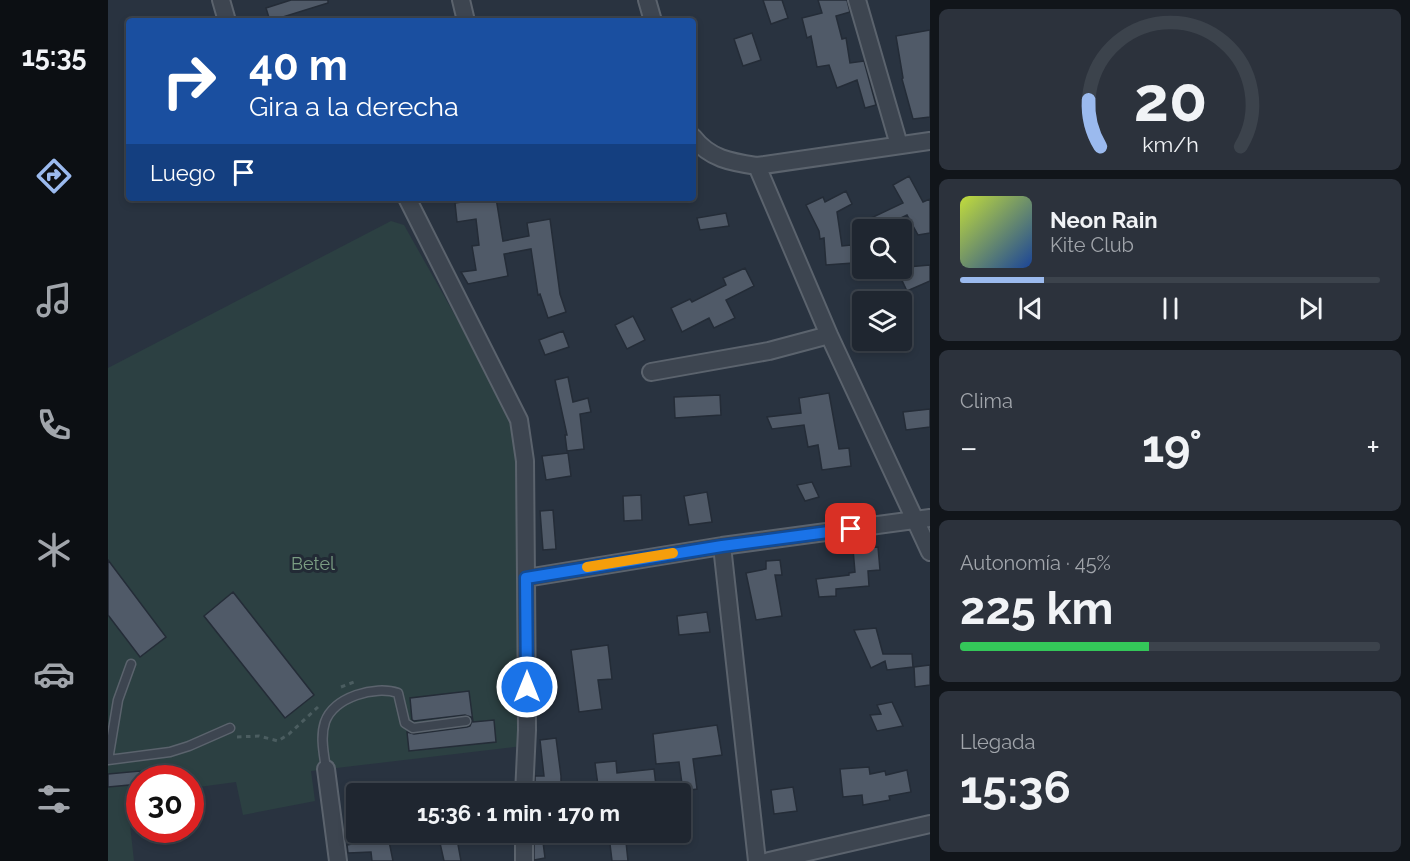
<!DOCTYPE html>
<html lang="es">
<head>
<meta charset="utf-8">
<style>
	:root { --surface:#1f2630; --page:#2c323c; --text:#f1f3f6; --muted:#a1a5ab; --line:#3c434c; --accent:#9bbaee }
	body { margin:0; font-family:Raleway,sans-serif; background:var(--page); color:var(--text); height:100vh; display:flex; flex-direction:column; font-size:22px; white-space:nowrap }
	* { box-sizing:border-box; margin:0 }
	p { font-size:20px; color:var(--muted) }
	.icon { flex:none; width:33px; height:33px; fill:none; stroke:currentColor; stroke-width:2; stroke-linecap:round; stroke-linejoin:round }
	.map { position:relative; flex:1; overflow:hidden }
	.panel { display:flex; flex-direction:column; gap:9px; padding:9px; background:#11151a; width:480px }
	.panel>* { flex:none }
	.hud { position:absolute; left:18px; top:18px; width:570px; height:183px; border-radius:6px; box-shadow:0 3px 9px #0003,0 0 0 2px var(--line); background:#1a4fa0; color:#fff; overflow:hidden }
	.fabs { position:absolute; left:744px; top:219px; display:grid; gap:12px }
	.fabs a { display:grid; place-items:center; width:60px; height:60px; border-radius:6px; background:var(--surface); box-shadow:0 3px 9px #0003,0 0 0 2px var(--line); font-size:30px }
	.speed { position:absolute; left:18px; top:765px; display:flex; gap:12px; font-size:30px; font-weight:700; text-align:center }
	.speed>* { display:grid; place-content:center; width:78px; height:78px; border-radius:50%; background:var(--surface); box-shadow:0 3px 9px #0003,0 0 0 2px var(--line); line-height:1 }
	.speed .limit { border:9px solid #d22; background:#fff; color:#111 }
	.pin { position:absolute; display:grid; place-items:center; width:51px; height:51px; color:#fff; margin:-26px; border-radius:12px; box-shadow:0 3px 9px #0006 }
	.me { position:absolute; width:66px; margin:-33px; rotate:0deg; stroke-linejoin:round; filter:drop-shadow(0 0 4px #0008) }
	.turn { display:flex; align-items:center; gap:21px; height:126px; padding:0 24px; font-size:27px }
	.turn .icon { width:78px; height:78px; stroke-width:2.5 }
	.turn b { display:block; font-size:42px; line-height:51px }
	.then { display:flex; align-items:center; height:57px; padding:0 24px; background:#0003; gap:12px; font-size:22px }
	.big { font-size:45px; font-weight:700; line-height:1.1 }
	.panel .widget { flex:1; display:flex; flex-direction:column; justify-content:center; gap:9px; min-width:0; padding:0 21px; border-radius:9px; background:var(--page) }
	.panel .dial { align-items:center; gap:0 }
	.dial svg { height:156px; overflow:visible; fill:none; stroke:var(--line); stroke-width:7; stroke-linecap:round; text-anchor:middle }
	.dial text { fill:var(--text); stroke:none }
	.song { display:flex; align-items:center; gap:18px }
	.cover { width:72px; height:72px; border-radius:9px; background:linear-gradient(135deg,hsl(70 70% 55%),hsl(220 70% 35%)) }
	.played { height:6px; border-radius:3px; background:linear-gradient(90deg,var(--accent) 20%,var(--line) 20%) }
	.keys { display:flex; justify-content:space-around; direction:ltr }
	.heat { display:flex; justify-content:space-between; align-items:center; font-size:33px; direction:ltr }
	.charge { height:9px; border-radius:4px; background:linear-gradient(90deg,#34c759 45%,var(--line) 0) }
	.trip { position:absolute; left:238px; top:783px; width:345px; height:60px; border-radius:6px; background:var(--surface); box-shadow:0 3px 9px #0003,0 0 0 2px var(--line); font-weight:700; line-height:60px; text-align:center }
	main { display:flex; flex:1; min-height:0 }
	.dock { display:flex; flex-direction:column; width:108px; justify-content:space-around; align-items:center; background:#0c0f13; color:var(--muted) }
	.dock .icon { width:42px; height:42px }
	.dock .on { color:var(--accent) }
	.dock b { font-size:27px; color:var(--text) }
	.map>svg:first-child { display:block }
	.green { fill:#2c4042 }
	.building { fill:#505a68; stroke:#242c37; stroke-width:1.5 }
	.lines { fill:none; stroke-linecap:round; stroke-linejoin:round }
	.service-casing { stroke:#5b636d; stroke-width:11 }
	.minor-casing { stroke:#5b636d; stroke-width:20 }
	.path { stroke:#4b5d60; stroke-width:3; stroke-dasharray:4.5 4.5; stroke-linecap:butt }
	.service { stroke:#3d4550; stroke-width:8 }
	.minor { stroke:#3d4550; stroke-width:16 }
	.route-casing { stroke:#114b97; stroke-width:15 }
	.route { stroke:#1a73e8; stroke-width:10 }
	.slow { stroke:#f59e0b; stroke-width:10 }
	.labels { text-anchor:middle; stroke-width:6; stroke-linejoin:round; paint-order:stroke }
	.park-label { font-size:18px; fill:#7b9d83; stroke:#222a35 }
</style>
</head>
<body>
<main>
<nav class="dock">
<b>15:35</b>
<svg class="icon on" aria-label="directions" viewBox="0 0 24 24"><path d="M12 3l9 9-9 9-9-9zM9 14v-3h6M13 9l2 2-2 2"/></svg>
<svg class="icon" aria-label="music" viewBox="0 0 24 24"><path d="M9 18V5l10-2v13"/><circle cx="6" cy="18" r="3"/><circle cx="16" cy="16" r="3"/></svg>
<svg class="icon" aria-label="phone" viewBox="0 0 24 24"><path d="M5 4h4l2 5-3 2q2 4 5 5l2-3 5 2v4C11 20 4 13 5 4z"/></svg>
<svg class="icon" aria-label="climate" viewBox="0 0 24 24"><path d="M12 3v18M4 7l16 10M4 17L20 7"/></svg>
<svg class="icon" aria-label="car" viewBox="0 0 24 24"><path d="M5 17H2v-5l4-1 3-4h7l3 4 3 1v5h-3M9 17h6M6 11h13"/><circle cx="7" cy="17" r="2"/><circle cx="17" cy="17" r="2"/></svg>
<svg class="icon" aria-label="filters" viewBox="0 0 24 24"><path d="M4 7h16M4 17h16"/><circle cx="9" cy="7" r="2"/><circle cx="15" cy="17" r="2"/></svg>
</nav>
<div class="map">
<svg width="822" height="861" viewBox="0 0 822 861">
	<rect width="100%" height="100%" fill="#293340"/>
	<path class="green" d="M283,221L296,225L406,420L415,746L203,771L207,801L135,815L128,782L83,788L82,778H32L31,795L19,797L26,861H0V368Z"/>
	<path class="building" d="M183,0H220V3L162,21L158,8Z
		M655,0H674L680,18L663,24Z
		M710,0H739L742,12L728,16L734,39L738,38L742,63L756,61L768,105L757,108L749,80L729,88L721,65L709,67L703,36L699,38L694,18L714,13Z
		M822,30V117L805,119L794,79L795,78L788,36Z
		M644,33L653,60L635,66L626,39Z
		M801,176L815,202L822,199V233L810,235L799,215L768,230L763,218L795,203L785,185Z
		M738,191L744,204L729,212L734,246L743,245L745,263L718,265L716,238L712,239L711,231L698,205L715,197L717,202Z
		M381,198H388L395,241L421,236L419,223L442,219L452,294L458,312L440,318L432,294L430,295L423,249L396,254L400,276L360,284L353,272L368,270L364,246L371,245L368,219L349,222L347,203Z
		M618,213L621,226L592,230L589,218Z
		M822,265V281L799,291L790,272L799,267Z
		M637,268L646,286L618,300L627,318L606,328L601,318L574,332L563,308L582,299L584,302L618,285L615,278Z
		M525,316L537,340L519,349L507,325Z
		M455,331L461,347L437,355L431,340Z
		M460,377L465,402L480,398L483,412L472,414L476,449L459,451L457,435H459L447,380Z
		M721,393L731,449L741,448L743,466L714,470L710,445L700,447L696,425L664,429L659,417L693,413L691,398Z
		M612,395L613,415L567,418L566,397Z
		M822,409V427L798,430L795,412Z
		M460,453L463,476L438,480L434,456Z
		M704,482L711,497L697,501L689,485Z
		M599,492L604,522L581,525L576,496Z
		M533,495L534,520L516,521L515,496Z
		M445,510L448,549L435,550L432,511Z
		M770,547L772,570L760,571L761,586L728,589V596L711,597L708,579L741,575V573L747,572L745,549Z
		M0,560L58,637L32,657L0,615Z
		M672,560L674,575H667L674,616L648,620L638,573L658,569V561Z
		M125,592L206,695L177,718L96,616Z
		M599,612L602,632L571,635L569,616Z
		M768,628L775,654H804L805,667L779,670L777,661L763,668L746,630Z
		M500,645L504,679L490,680L494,709L471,712L463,650Z
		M822,665V685L807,687L806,667Z
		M361,691L365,722L386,720L388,742L301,751L299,732L306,734L359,727L362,726L364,721L363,717L357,715L306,721L304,720L302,698Z
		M784,702L795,726L769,731L762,715L773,714L769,705Z
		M609,725L614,755L585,759L589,789L575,791L571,762L548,764L545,734Z
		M448,738L453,776V794H427V776H436L432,740Z
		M508,761L509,773L546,769L549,794H512L511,790L491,793L487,763Z
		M761,767L762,774L777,771L778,775L799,770L803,792L781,796L782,800L755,805L754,795L735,797L732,769Z
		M32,771V784L0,787V774Z
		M685,787L689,811L666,814L663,790Z
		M280,836L285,861H264L263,852L240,853L239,845Z
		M349,839L353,861H336L332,843Z
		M435,842L437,858L426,860V843Z
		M518,842L520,861H504L502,844Z"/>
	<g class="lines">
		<g class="service-casing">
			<path id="service" d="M0,760L62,752L81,746L122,728
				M0,760L10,700L23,664
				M218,769C216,754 212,737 217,722C226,697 267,685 290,693L297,723L305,728L358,721"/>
		</g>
		<g class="minor-casing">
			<path id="minor" d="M113,0L119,21
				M353,0L358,21
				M539,0L545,21
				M749,0L791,145
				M585,137C602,159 623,162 649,166
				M822,141L649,166L721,335L822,552
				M299,198L411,420L417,461L418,578
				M543,372L661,351L721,335
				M614,546L649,861
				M218,769L230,861
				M416,794L419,730L418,578L614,546L822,518
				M416,832V861
				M661,861L822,824"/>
		</g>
		<path class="path" d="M233,687L246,682
			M129,737L151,736L170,741L181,734L210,707"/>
		<use href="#service" class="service"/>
		<use href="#minor" class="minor"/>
	</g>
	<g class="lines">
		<g class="route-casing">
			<path id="route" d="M419,687L418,578L614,546L743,529"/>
		</g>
		<use href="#route" class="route"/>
		<path class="slow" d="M479,567L565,553"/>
	</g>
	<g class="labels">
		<g class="park-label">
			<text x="205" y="570">Betel</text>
		</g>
	</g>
</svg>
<div class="fabs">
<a><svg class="icon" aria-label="search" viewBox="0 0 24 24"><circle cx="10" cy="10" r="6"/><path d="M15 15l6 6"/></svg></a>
<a><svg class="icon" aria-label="layers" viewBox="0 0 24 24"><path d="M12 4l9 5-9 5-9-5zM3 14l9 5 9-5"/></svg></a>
</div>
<div class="speed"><div class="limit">30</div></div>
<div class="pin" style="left:743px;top:529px;background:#d93025"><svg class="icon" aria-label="arrive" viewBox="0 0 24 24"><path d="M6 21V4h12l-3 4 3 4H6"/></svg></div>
<svg class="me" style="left:419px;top:687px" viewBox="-20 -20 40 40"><circle r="17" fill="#1a73e8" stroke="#fff" stroke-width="3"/><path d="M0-11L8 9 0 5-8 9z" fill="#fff"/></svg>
<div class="trip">15:36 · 1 min · 170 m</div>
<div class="hud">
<div class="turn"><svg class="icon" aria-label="right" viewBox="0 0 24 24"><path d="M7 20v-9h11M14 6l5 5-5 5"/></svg><div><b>40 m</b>Gira a la derecha</div></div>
<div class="then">Luego<svg class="icon" aria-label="arrive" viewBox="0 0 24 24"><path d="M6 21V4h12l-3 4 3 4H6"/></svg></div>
</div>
</div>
<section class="panel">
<div class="widget dial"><svg viewBox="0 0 100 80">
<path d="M14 69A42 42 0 1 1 86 69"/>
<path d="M14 69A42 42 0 0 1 8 45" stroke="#9bbaee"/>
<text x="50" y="56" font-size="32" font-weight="700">20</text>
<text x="50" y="72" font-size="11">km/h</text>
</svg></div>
<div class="widget">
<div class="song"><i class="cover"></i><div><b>Neon Rain</b><p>Kite Club</p></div></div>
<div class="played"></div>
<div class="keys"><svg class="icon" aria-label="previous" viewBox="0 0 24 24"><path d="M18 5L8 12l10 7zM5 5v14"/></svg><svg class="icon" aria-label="pause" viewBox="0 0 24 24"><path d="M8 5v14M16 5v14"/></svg><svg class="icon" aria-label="next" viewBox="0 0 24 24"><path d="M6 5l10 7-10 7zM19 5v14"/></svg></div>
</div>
<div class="widget"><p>Clima</p>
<div class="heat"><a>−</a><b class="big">19°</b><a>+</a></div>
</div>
<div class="widget"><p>Autonomía · 45%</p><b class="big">225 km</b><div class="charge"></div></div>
<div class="widget"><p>Llegada</p><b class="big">15:36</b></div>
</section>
</main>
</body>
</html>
